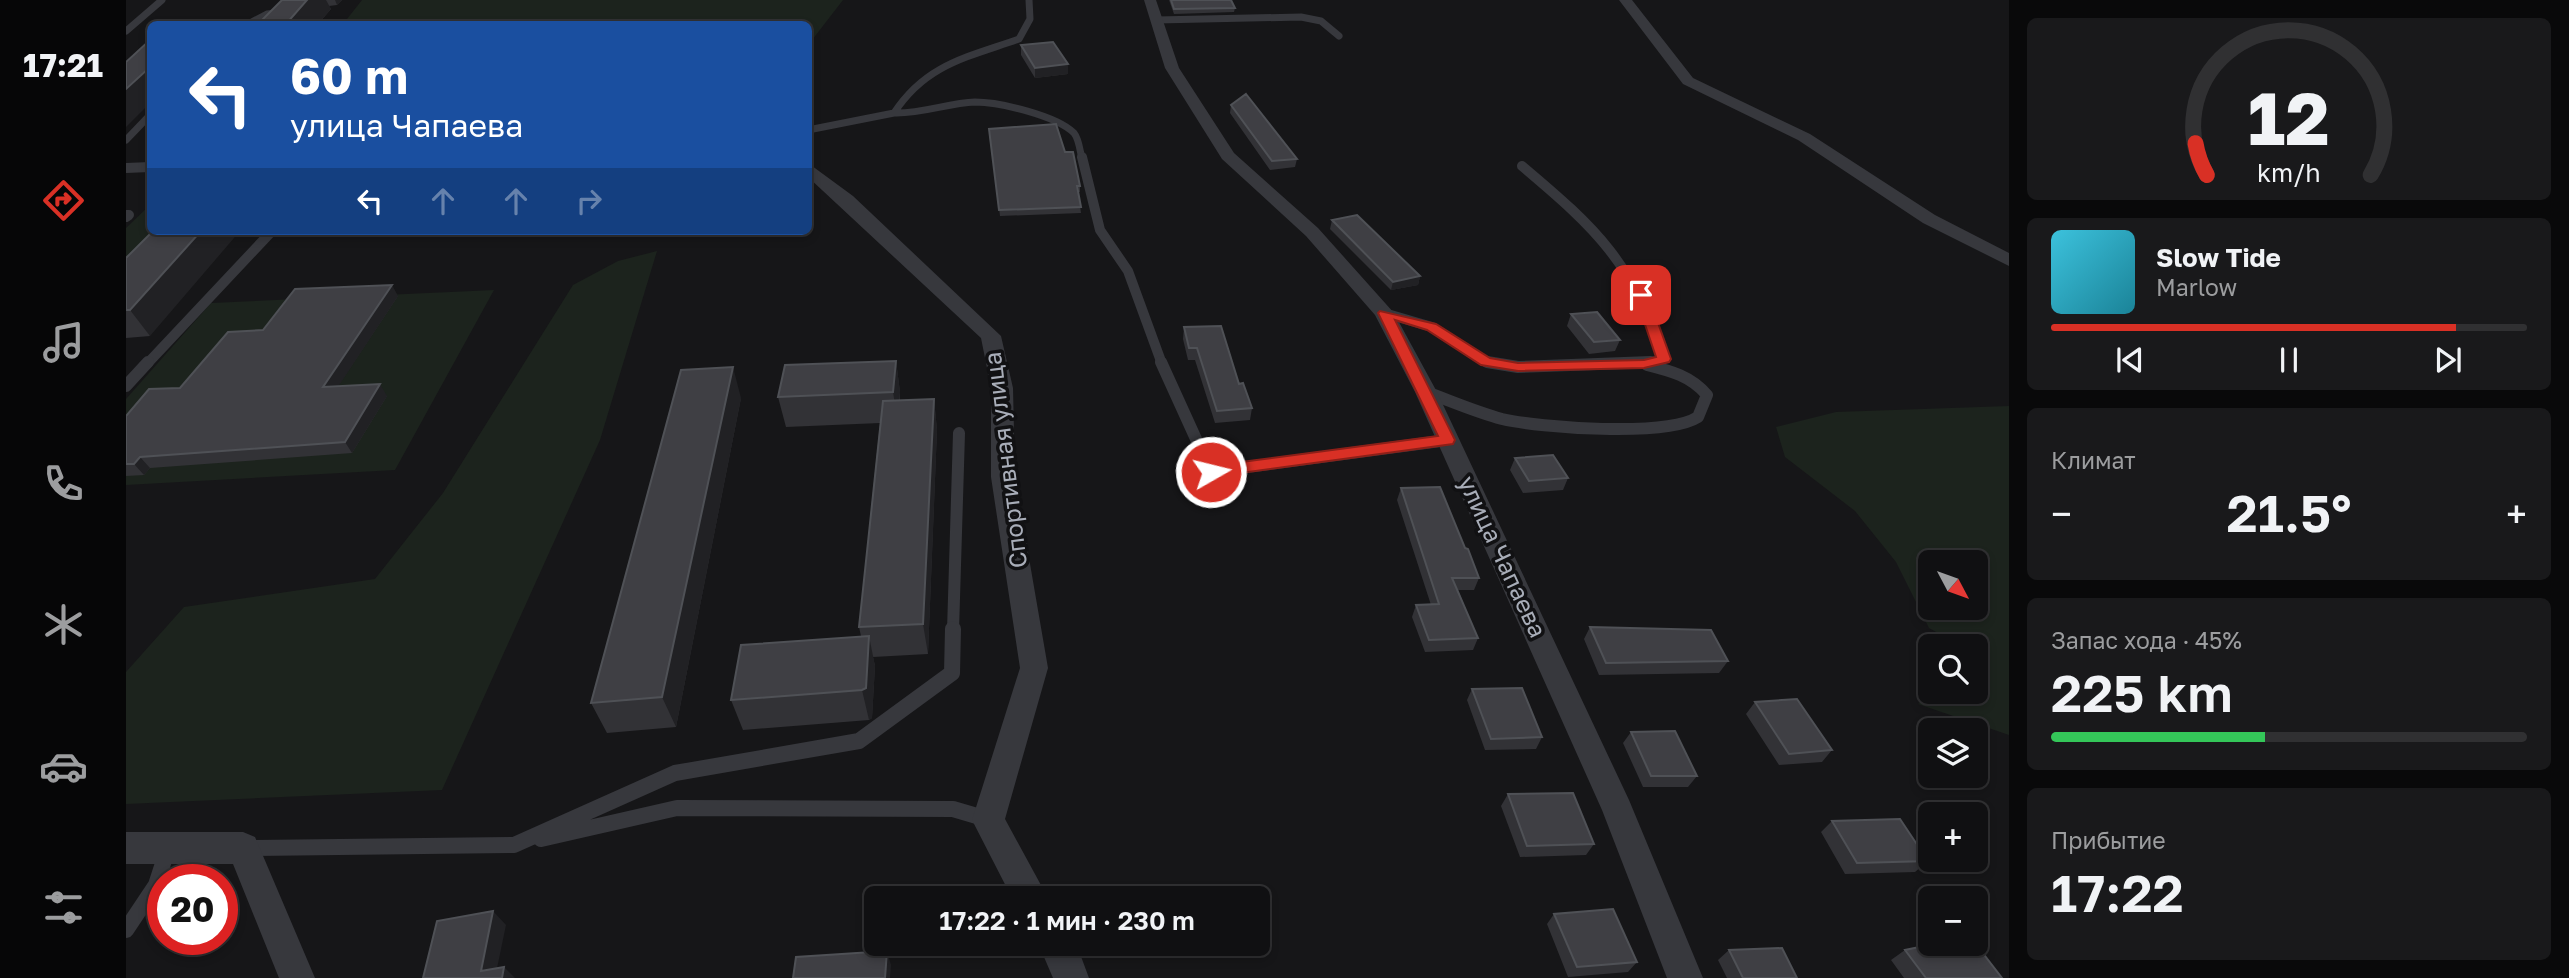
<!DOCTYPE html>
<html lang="ru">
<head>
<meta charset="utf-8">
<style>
	:root { --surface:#101012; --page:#19191b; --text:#f1f3f6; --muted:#9c9d9f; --line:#303032; --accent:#d93025 }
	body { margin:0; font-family:"Golos Text",sans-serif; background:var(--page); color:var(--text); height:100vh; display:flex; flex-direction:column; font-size:26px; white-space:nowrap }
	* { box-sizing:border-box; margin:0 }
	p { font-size:23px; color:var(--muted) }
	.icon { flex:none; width:38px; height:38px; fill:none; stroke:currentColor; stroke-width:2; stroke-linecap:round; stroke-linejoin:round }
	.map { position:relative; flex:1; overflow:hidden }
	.details { display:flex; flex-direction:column; gap:18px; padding:18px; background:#09090a; width:560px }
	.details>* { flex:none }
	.guide { position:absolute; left:21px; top:21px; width:665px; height:214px; border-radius:10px; box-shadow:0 4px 10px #0003,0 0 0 2px var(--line); background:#1a4fa0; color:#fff; overflow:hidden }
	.needle { width:46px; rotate:131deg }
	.controls { position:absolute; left:1792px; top:550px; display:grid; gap:14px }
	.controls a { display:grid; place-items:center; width:70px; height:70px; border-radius:10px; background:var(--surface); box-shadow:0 4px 10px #0003,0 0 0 2px var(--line); font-size:35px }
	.speed { position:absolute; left:21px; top:864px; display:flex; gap:14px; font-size:35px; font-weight:700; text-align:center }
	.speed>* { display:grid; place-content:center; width:91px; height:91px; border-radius:50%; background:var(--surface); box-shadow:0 4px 10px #0003,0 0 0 2px var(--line); line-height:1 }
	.speed .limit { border:10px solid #d22; background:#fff; color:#111 }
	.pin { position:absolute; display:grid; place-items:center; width:60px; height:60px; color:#fff; margin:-30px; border-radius:14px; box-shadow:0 4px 10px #0006 }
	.me { position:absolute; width:77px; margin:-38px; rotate:82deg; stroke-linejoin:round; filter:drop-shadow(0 0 5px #0008) }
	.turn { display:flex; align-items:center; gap:24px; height:147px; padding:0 28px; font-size:32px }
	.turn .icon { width:91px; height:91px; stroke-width:2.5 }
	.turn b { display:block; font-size:49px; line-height:60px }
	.lanes { display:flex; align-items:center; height:66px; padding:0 28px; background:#0003; justify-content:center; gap:35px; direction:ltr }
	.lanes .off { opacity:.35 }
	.big { font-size:52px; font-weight:600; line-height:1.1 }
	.details .widget { flex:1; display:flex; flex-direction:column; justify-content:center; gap:10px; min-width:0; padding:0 24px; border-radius:10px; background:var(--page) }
	.details .dial { align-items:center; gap:0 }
	.dial svg { height:182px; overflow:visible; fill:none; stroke:var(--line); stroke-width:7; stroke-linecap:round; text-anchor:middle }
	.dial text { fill:var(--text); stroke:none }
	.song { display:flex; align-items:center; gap:21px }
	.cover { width:84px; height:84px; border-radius:10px; background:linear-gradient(135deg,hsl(190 70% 55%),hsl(190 70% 35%)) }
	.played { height:7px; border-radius:4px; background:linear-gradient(90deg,var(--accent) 85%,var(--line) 85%) }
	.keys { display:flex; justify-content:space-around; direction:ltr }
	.heat { display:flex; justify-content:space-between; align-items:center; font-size:38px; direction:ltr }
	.charge { height:10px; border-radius:5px; background:linear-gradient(90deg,#34c759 45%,var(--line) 0) }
	.trip { position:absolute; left:738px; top:886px; width:406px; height:70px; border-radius:10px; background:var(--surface); box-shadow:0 4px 10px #0003,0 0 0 2px var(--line); font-weight:600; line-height:70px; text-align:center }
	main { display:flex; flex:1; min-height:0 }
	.tab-bar { display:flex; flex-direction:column; width:126px; justify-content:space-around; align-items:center; background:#060607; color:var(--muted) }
	.tab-bar .icon { width:49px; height:49px }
	.tab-bar .selected { color:var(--accent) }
	.tab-bar b { font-size:32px; color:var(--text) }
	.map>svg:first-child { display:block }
	.green { fill:#1c231d; fill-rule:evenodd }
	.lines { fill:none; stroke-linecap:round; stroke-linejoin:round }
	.service-far3 { stroke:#37383d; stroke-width:7 }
	.service-far2 { stroke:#37383d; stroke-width:10 }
	.service-far1 { stroke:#37383d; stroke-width:12 }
	.service { stroke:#37383d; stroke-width:16 }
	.minor { fill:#37383d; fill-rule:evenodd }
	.wall { fill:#323236 }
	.shaded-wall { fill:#212124 }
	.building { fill:#3f3f44; stroke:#4f5156; stroke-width:2 }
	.route { fill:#d93025; stroke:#8d1f18; stroke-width:2 }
	.labels { text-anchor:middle; stroke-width:7; stroke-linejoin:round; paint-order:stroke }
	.street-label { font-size:24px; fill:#a8adb8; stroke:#111113 }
</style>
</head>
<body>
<main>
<nav class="tab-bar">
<b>17:21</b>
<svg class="icon selected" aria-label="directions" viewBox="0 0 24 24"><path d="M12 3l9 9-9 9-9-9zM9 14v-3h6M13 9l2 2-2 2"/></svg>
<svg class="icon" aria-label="music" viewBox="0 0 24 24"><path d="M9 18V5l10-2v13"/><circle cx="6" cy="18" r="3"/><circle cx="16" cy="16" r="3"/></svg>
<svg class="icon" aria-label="phone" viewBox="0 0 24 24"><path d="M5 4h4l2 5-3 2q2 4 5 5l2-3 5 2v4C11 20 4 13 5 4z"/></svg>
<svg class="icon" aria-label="climate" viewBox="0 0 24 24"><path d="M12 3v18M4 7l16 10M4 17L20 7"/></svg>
<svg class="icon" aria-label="car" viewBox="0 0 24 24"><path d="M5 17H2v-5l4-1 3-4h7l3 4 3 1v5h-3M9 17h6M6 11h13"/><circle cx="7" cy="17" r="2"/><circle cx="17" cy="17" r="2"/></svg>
<svg class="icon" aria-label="filters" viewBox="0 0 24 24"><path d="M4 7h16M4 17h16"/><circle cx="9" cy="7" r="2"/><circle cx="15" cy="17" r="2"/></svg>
</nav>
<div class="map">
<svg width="1883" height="978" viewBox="0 0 1883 978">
	<rect width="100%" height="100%" fill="#161618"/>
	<path class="green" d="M236,0H717L683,44L682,24H217Z
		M24,205V231H35L0,263V228Z
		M531,251L474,440L316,790L0,804V672L58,607L249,579L317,493L447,285L492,261Z
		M368,290L269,470L0,485V399L85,303Z
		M1883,406V735L1792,704L1812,691H1850V668L1862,659L1850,653V646H1836L1803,628L1770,562L1729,511L1659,457L1650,427L1710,412ZM1804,562H1850V607H1804Z"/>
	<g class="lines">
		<path class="service-far3" d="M1031,20L1175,17L1195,21L1213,36
			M122,24L141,14L157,12
			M0,31L36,0
			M768,113C796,114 822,103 849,102C874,102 931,116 948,133C953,139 954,151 956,159
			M682,130L768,113C800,64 842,57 893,39L904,19L903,0
			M0,140L24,115"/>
		<path class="service-far2" d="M956,157L974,230L1002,271L1036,364
			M1396,166C1472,230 1506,262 1538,359L1518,364
			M0,215H3L0,217
			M1258,313L1306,327L1360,362L1372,364
			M21,364L146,231"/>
		<path class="service-far1" d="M1035,362L1085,472L1322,440
			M1361,362L1392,367L1525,362
			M0,386L22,362
			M1300,392C1325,401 1350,412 1376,419C1414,428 1541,437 1572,417L1581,395C1565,376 1545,371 1521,365
			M827,631L833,433"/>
		<path class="service" d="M415,839L551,808L827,809L861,819
			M117,848L388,845L549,773L733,741L826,673L827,629
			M0,930L30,885L42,848"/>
		<path class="minor" d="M1018,0H1030L1053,68L1108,153L1192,228L1268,313L1311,392L1503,800L1577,978H1541L1476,810L1289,392L1249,315L1180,236L1096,159L1039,68Z
			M1493,0H1506L1567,78L1684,134L1809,215L1883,253V266L1797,223L1672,140L1557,84Z
			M24,162V172L0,173V163Z
			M682,163L727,196L875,336L887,388L889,477L922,668L879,819L922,898H886L846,820L894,668L865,477V388L855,338L682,177Z
			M0,832H117L129,837L189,978H153L107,864H0Z
			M912,943H950L963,978H927Z"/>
	</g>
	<path class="wall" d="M156,0H216L211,5L203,6L205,9L192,24H132Z
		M1043,0H1105L1109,8L1108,12L1048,14Z
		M895,45L942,74L909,78L895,55Z
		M1105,105L1171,159L1169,167L1144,170L1104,113Z
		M863,134L939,152L954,186V192H952L955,213L874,216Z
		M1206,220L1294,276L1292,285L1265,290L1204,229Z
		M0,258L24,336L0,338Z
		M272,296L212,386L261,396L226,453L24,468L18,475L0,476V416L54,388L137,330Z
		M1445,314L1494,340L1489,351L1463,354L1441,326Z
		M1058,327L1113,384L1126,408L1124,420L1089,423L1069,360H1062L1057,339Z
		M770,361L774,392V400L808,399L811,430L802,654L747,657L749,666L746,718L743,720L617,730L605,700L735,636L733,627L754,423L660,427L652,397Z
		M615,398L550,727L481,733L465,703Z
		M1389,458L1442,478L1437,490L1397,493L1384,470Z
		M1275,488L1339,548L1353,578L1348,590H1332L1352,638L1347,650L1299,652L1286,617L1290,605H1305L1271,500Z
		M1464,627L1602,661L1593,673L1473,675L1458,639Z
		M1346,689L1416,737L1410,749L1359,750L1341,700Z
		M1629,702L1706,750L1696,762L1653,765L1620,714Z
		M1505,732L1571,776L1562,787H1517L1497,743Z
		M1382,794L1468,844L1460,855L1394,857L1375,806Z
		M1706,821L1802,861L1789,872L1719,874L1695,832Z
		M1428,914L1511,962L1502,972L1442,977L1421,924Z
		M1603,950L1671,978H1601L1592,960Z
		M1779,950L1876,978H1778L1765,960Z"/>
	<path class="shaded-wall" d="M181,0H200L205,9L192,24H160Z
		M209,0H216L211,5Z
		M942,64V74L909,78V68Z
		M24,67V103L0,127V89Z
		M75,231H114L24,336L4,310Z
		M1294,276L1292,285L1265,290L1267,282Z
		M266,285L272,296L204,399L197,387Z
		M770,361L774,392L772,423L767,392Z
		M607,367L615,398L550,727L536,697Z
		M254,384L261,396L226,453L219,442Z
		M808,399L811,430L802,654L797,624Z
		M14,457L24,468L18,475L8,464Z
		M743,636L749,666L746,718L743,720L736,690Z
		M367,911L380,925L369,978L355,971Z
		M761,951L765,965L764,978H759Z
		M378,967L389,978H376Z"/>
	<path class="building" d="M156,0H181L160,24H132Z
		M1045,0H1105L1109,8L1048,9Z
		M24,40V67L0,89V62Z
		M927,42L942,64L909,68L895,45Z
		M1120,94L1171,159L1146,161L1105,105Z
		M930,124L939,152H947L954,186H951L955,207L873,210L863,129Z
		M1231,215L1294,276L1267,282L1206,220Z
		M27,231H75L4,310H0V258Z
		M266,285L197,387L254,384L219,442L14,457L8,464H0V416L23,389L54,388L102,332L137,330L169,289Z
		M1471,312L1494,340L1468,342L1445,314Z
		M1095,326L1113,384L1117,383L1126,408L1091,411L1071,348H1063L1058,327Z
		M770,361L767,392L652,397L659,365Z
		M607,367L536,697L465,703L555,370Z
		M808,399L797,624L733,627L757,401Z
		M1427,455L1442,478L1403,481L1389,458Z
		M1314,487L1339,548L1342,549L1353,578H1326L1352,638L1303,640L1290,605L1313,604L1275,488Z
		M1464,627L1585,630L1602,661L1480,663Z
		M743,636L740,688L736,690L605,700L615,645Z
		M1396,688L1416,737L1365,739L1346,689Z
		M1671,699L1706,750L1663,754L1629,702Z
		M1549,731L1571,776H1525L1505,732Z
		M1447,793L1468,844L1401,846L1382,794Z
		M1774,819L1802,861L1731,863L1706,821Z
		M1487,909L1511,962L1451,967L1428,914Z
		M367,911L355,971L378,967L376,978H297L311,921Z
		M1813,943H1849L1876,978H1800L1779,950Z
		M1656,948L1671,978H1617L1603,950Z
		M761,951L759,978H667L670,957Z"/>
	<path class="route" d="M1515,291L1522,295L1545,359L1543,362L1518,368L1392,371L1355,365L1301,330L1269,320L1329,440L1327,444L1085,477L1077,472L1085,466L1312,436L1252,313L1254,311L1310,324L1364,358L1392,363L1518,360L1530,357L1509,295Z"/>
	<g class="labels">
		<g class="street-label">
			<text transform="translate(880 460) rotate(-97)" y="8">Спортивная улица</text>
			<text transform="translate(1376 557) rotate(65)" y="8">улица Чапаева</text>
		</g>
	</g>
</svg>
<div class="controls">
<a><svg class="needle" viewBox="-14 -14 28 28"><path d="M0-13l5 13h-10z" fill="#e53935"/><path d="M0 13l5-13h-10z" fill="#9c9d9f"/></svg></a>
<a><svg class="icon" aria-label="search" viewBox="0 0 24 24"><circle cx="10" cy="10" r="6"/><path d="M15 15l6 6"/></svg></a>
<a><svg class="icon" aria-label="layers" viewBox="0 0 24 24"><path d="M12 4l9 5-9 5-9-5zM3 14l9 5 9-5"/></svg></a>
<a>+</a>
<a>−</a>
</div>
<div class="speed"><div class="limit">20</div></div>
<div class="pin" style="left:1515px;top:295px;background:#d93025"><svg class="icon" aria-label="arrive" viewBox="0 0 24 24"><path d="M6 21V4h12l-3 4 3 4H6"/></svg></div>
<svg class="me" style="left:1085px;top:472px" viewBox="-20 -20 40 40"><circle r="17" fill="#d93025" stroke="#fff" stroke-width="3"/><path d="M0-11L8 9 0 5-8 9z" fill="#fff"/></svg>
<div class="trip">17:22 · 1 мин · 230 m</div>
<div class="guide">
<div class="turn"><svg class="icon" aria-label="left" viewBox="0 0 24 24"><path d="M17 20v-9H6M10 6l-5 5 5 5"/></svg><div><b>60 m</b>улица Чапаева</div></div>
<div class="lanes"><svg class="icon" aria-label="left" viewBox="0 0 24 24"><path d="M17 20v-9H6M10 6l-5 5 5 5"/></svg><svg class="icon off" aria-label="ahead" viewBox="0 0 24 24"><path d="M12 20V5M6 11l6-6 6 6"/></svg><svg class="icon off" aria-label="ahead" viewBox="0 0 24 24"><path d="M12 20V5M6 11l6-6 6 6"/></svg><svg class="icon off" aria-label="right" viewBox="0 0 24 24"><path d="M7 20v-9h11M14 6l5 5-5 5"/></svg></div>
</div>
</div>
<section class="details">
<div class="widget dial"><svg viewBox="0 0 100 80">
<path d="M14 69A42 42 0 1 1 86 69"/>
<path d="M14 69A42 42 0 0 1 9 55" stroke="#d93025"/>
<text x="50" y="56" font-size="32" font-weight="700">12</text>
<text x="50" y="72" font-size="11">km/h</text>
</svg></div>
<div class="widget">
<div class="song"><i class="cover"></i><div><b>Slow Tide</b><p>Marlow</p></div></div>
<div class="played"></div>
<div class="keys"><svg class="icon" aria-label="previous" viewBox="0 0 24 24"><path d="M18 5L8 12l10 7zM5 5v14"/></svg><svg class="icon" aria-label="pause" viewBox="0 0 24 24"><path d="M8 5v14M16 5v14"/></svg><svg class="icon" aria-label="next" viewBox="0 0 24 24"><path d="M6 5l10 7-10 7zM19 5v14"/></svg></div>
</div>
<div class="widget"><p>Климат</p>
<div class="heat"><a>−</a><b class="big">21.5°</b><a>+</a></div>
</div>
<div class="widget"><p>Запас хода · 45%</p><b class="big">225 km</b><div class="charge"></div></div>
<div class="widget"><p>Прибытие</p><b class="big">17:22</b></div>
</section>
</main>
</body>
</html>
